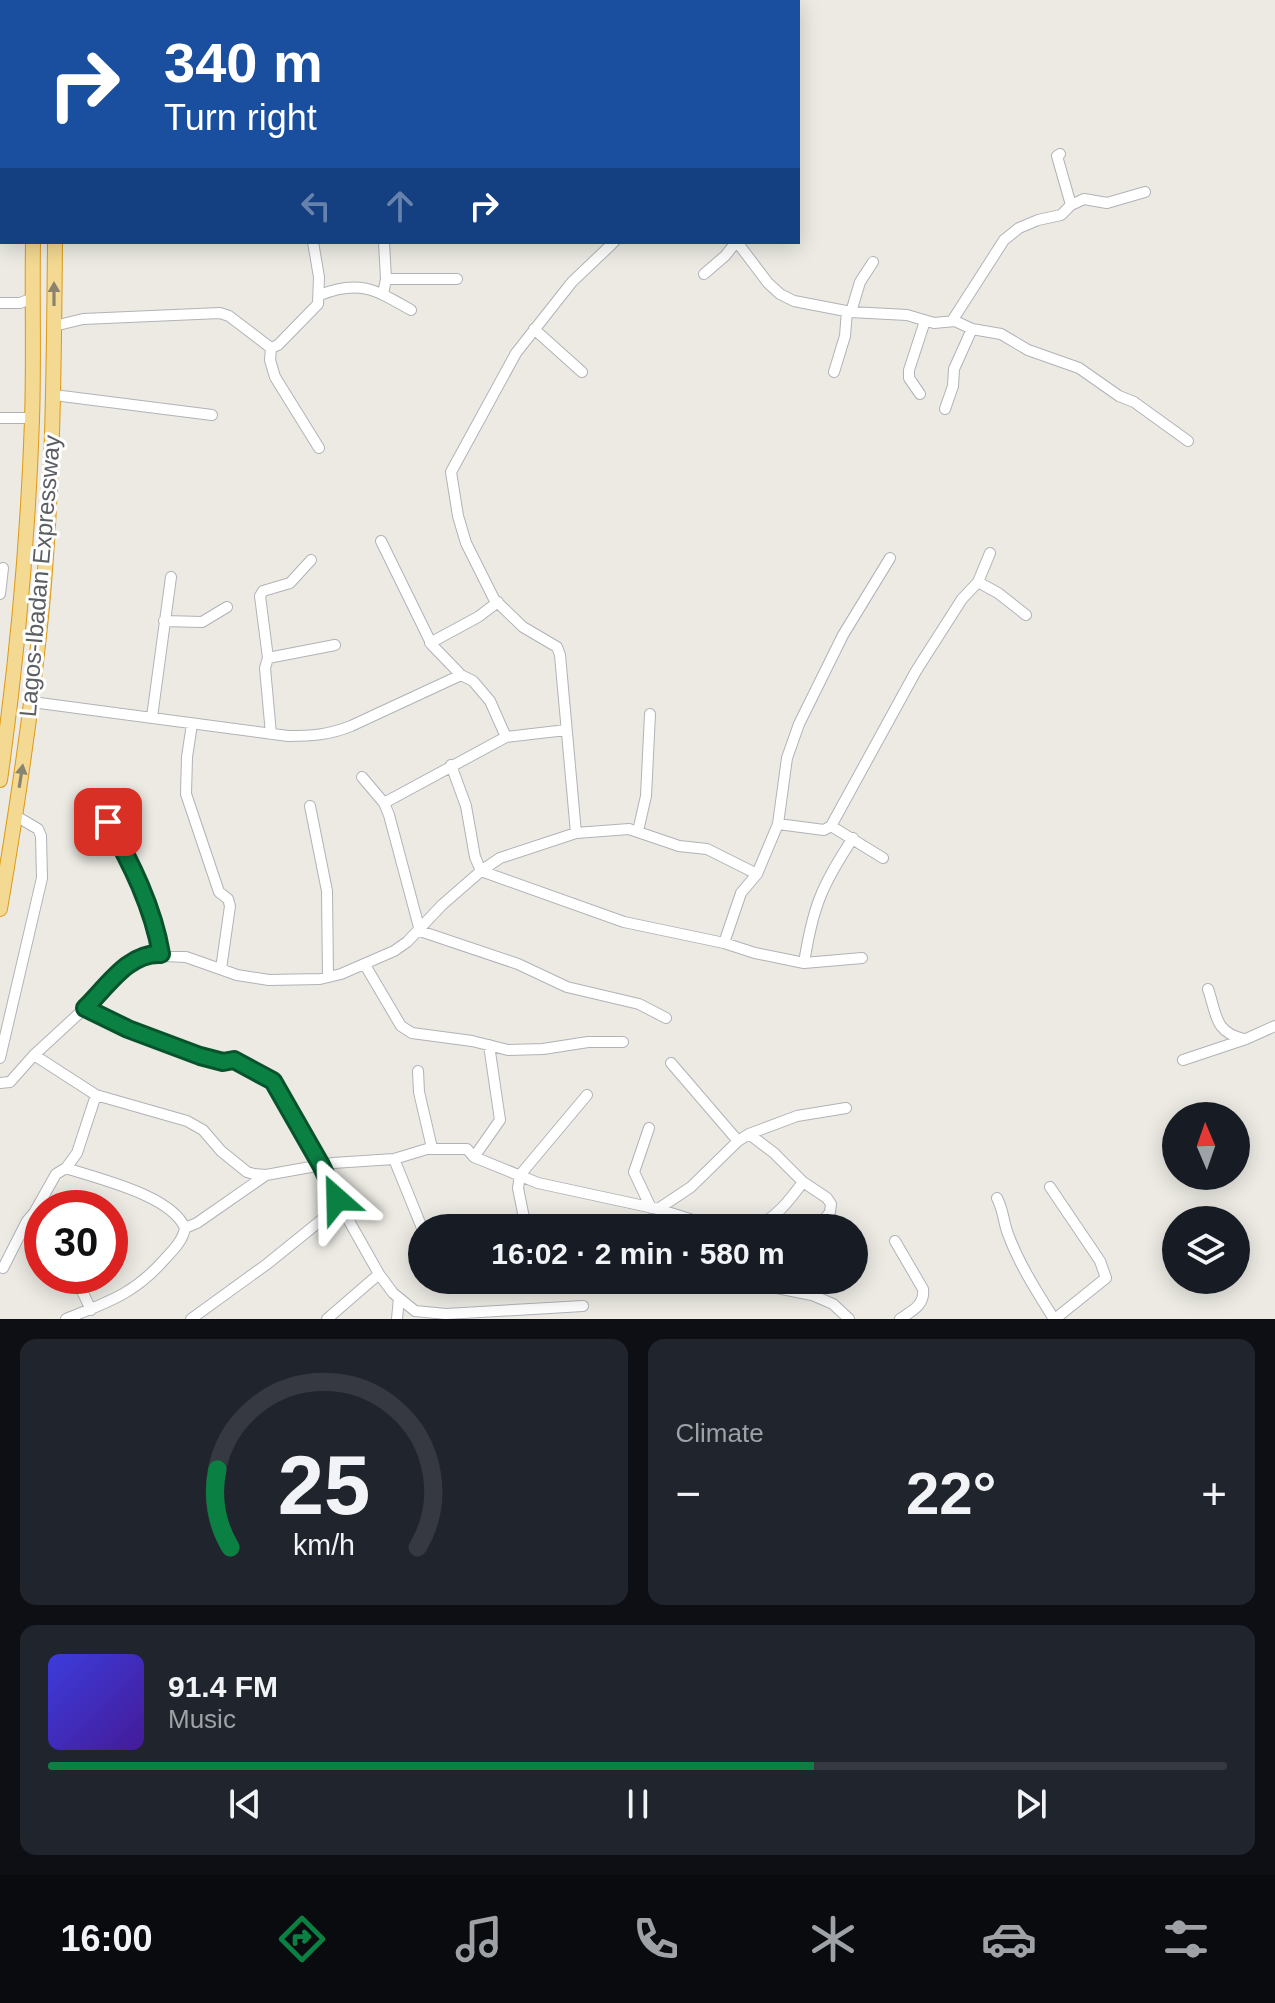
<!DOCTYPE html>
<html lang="en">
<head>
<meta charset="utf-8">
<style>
	:root { --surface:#171b24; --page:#20242c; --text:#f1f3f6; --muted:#9ea1a6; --line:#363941; --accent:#0b8043 }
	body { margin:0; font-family:Arial,sans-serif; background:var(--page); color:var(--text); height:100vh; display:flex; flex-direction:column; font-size:30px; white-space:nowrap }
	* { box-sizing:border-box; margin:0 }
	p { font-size:26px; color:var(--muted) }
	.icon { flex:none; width:44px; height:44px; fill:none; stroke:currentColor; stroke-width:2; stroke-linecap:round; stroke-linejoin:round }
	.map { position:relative; height:1319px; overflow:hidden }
	.panel { display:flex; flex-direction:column; gap:20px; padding:20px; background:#0d0f14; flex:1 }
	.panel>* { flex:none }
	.banner { position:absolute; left:0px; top:0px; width:800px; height:244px; box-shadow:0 4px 20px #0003; background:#1a4fa0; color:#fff; overflow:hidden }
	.needle { width:52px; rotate:358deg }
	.controls { position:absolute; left:1162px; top:1102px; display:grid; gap:16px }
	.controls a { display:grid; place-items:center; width:88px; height:88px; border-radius:50%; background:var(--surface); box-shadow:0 4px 20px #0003; font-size:40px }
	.speed { position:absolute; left:24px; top:1190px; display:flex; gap:16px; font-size:40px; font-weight:700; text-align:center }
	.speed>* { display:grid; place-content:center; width:104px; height:104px; border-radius:50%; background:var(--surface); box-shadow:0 4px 20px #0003; line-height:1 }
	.speed .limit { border:12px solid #d22; background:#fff; color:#111 }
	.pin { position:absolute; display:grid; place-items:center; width:68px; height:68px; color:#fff; margin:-34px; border-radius:16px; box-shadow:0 4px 12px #0006 }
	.me { position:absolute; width:88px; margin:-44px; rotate:335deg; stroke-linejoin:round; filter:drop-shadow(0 0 6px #0008) }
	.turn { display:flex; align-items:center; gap:28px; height:168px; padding:0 32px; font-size:36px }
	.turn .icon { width:104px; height:104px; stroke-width:2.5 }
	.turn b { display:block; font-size:56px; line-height:68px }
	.lanes { display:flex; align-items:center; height:76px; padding:0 32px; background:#0003; justify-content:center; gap:40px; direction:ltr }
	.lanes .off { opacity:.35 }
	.big { font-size:60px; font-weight:600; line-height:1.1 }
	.panel .widget { flex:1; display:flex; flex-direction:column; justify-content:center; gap:12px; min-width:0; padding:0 28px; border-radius:16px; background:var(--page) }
	.panel .dial { align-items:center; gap:0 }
	.dial svg { height:208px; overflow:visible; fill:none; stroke:var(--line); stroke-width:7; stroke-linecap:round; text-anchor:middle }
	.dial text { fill:var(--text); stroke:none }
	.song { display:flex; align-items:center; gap:24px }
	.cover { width:96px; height:96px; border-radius:12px; background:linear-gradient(135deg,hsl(240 70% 55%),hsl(260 70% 35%)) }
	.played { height:8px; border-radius:4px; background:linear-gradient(90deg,var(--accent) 65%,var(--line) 65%) }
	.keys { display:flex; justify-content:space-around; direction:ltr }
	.heat { display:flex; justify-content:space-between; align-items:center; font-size:44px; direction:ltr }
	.panel .tiles { flex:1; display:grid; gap:20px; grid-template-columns:1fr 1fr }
	.widget:last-child { grid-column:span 2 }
	.trip { position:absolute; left:408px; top:1214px; width:460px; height:80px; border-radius:40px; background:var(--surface); box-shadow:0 4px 20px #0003; font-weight:600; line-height:80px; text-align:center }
	.dock { display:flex; height:128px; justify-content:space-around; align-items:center; background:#090b0e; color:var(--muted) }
	.dock .icon { width:56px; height:56px }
	.dock .selected { color:var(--accent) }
	.dock b { font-size:36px; color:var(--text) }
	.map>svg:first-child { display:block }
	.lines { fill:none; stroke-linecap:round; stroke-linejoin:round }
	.minor-casing { stroke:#b0b3b7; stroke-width:12 }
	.highway-casing { stroke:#dd9912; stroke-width:16 }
	.minor { stroke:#fff; stroke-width:10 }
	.highway { stroke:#f4d992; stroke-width:14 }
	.oneway { fill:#898370 }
	.route-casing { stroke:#07532c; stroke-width:20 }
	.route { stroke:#0b8043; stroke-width:14 }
	.labels { text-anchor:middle; stroke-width:6; stroke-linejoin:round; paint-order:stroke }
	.street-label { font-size:24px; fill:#5b5e62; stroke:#fff }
</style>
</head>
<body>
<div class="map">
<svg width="1275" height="1319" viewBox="0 0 1275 1319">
	<rect width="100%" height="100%" fill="#eceae3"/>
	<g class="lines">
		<g class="minor-casing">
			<path id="minor" d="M467,0L468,2
				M0,14L2,37
				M0,59L2,58
				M1060,154L1057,156L1071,205
				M737,242L768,283L780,294L794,301L851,312L907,315L934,323L955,321L972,329L1001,334L1028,350L1079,368L1119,396L1134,402L1188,441
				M704,274L725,256L736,242
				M386,279H457
				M383,294L386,279L384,242
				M320,295C359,279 376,290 411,310
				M0,303H20L33,298
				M851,312L860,282L873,262
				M952,321L1004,240L1019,228L1038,220L1061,215L1071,205L1084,199L1107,203L1145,192
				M54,326L83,319L220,313L229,316L271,348
				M534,329L582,372
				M271,348L278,345L318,304L319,277L313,242
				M271,348L270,360L275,377L319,448
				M834,372L845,336L847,311
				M920,394L909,378V370L925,321
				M54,395L212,415
				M945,409L953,386L954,369L972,329
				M0,418H32
				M381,541L432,645L461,675L473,681L490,701L506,737
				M978,582L998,593L1026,615
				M0,594L3,568
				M164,621L202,622L227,607
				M430,643L478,617L498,602
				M268,658L260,596L263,591L290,583L311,560
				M32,702L288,736C311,736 329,735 351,726L461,675
				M152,717L171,577
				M192,724L187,757L186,794L219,892L228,899L230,906L221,969
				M271,734L265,668L268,658L335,645
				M451,765L466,806L475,857L481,871L624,922L724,943L755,953L804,963L862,958
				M362,777L384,803L389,815L420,931
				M384,803L506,737L566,730
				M310,806L327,891L328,977
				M108,822C131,863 153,907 161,954
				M778,824L824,830L831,826L916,671L962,599L978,582L990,553
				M831,826L883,858
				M638,831L646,796L650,714
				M576,833L560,655L557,647L523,627L494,599L466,543L458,516L451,472L516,353L572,282L614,242
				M420,931L518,964L567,987L639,1004L666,1018
				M724,943L741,893L757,874L778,824L787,758L799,724L843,635L890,558
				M804,963C813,906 822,885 853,838
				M365,965L401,1026L412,1033L472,1041L508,1050L543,1049L588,1042H623
				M1208,989C1217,1015 1214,1032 1244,1039
				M85,1008L101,1014L128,1029L200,1056L223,1062L234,1060L273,1081L321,1165L340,1205L267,1264L191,1319
				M34,1055L96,1095L187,1121L203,1130L221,1151L247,1172L254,1174L266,1175L333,1163L394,1159L427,1149H467L474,1157L538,1183L658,1209L718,1228
				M0,1058L42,878L41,836L38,829L16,816
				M1183,1060L1246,1039L1275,1026
				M671,1063L738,1141
				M418,1071L419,1092L432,1148
				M0,1083L10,1082L34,1055L85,1008L127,966L144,955L186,957L237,975L269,980L320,979L341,974L394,951L407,942L442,905L481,871L500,858L576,833L629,829L679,846L707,849L757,874
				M649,1128L634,1172L651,1208
				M749,1134L774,1153L803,1182L827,1198L831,1204L830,1212L818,1228
				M474,1157L500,1120L489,1045
				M394,1159L422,1228
				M66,1168C98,1179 171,1195 185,1228
				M1050,1187L1100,1261L1106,1278L1055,1319
				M997,1198C1004,1212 1003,1221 1008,1234C1019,1264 1037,1292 1054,1319
				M340,1205L379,1274L393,1293L415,1311L446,1314L583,1306
				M658,1209L691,1187L738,1141L749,1134L797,1116L846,1108
				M42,1228L35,1218L34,1213L56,1174L66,1168L77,1153L96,1095
				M526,1228L518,1188L520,1175L587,1095
				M754,1228C776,1218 789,1201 803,1182
				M895,1241L923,1289C925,1305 912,1311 900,1319
				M3,1268L27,1221L34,1213
				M75,1276L91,1310
				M594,1280L625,1285L678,1284L777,1288L812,1295L833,1304L849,1319
				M66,1319C107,1302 133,1295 164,1260C172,1251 183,1241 185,1228L197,1223L266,1175
				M327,1319L379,1274
				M397,1319L399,1298"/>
		</g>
		<g class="highway-casing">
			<path id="highway" d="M36,2V0
				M55,2V0
				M0,780C17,661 28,540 32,420C34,361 32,301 33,242
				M0,909C17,809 32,708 42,607C53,486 54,364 55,242"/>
		</g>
		<use href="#minor" class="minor"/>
		<use href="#highway" class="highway"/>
	</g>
	<defs><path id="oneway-solid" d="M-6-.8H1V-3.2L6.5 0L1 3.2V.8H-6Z" transform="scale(2)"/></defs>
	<g class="oneway">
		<use href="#oneway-solid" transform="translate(54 294) rotate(-90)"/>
		<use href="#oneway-solid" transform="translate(21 776) rotate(-81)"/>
	</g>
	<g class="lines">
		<g class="route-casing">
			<path id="route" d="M108,822C131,863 153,907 161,954C128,952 107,987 85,1008L128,1029L200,1056L223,1062L234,1060L273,1081L321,1165L337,1199"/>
		</g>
		<use href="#route" class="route"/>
	</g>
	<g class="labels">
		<g class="street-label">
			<text transform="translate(40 576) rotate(-85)" y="8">Lagos-Ibadan Expressway</text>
		</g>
	</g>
</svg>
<div class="controls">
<a><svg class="needle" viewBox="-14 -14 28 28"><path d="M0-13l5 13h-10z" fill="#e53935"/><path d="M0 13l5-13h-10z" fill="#9ea1a6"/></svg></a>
<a><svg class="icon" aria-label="layers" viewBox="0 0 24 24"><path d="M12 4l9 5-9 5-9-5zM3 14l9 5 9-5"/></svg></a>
</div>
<div class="speed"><div class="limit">30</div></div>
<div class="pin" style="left:108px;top:822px;background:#d93025"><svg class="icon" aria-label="arrive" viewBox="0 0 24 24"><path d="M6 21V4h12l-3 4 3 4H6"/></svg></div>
<svg class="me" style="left:337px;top:1199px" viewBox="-20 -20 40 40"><path d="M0-17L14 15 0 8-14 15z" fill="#0b8043" stroke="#fff" stroke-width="4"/></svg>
<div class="trip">16:02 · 2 min · 580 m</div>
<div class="banner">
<div class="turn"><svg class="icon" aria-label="right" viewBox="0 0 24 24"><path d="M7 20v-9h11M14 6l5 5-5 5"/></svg><div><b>340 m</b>Turn right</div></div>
<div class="lanes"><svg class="icon off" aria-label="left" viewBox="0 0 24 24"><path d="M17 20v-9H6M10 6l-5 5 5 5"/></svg><svg class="icon off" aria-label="ahead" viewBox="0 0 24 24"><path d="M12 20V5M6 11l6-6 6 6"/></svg><svg class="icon" aria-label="right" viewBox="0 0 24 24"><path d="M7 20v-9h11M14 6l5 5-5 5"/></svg></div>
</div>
</div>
<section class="panel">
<div class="tiles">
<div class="widget dial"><svg viewBox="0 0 100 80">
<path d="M14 69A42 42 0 1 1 86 69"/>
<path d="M14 69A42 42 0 0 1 9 39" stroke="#0b8043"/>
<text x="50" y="56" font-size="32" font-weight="700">25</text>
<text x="50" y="72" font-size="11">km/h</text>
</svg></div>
<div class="widget"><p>Climate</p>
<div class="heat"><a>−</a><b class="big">22°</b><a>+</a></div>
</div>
<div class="widget">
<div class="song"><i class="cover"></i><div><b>91.4 FM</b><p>Music</p></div></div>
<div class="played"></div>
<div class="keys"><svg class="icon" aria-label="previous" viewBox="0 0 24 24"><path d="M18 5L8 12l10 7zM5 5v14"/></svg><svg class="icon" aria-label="pause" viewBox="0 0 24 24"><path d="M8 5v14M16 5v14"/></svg><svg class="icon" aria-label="next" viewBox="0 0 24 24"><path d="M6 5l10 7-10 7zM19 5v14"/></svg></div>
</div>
</div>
</section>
<nav class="dock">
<b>16:00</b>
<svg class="icon selected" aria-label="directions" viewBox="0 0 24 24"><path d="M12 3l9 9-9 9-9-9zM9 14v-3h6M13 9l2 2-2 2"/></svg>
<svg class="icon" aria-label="music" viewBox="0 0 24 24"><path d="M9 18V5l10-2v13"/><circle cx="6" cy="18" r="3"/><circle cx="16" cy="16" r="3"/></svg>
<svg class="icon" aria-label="phone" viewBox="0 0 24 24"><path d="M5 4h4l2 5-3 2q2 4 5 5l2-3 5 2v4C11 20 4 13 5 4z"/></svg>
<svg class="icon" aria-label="climate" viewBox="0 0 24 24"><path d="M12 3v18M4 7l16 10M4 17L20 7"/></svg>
<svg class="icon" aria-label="car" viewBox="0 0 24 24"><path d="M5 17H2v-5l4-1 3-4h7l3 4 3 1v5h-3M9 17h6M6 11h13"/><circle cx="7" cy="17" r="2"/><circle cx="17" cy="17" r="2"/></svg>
<svg class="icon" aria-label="filters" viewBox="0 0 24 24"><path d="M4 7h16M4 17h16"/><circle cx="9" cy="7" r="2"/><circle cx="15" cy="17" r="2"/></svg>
</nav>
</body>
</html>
